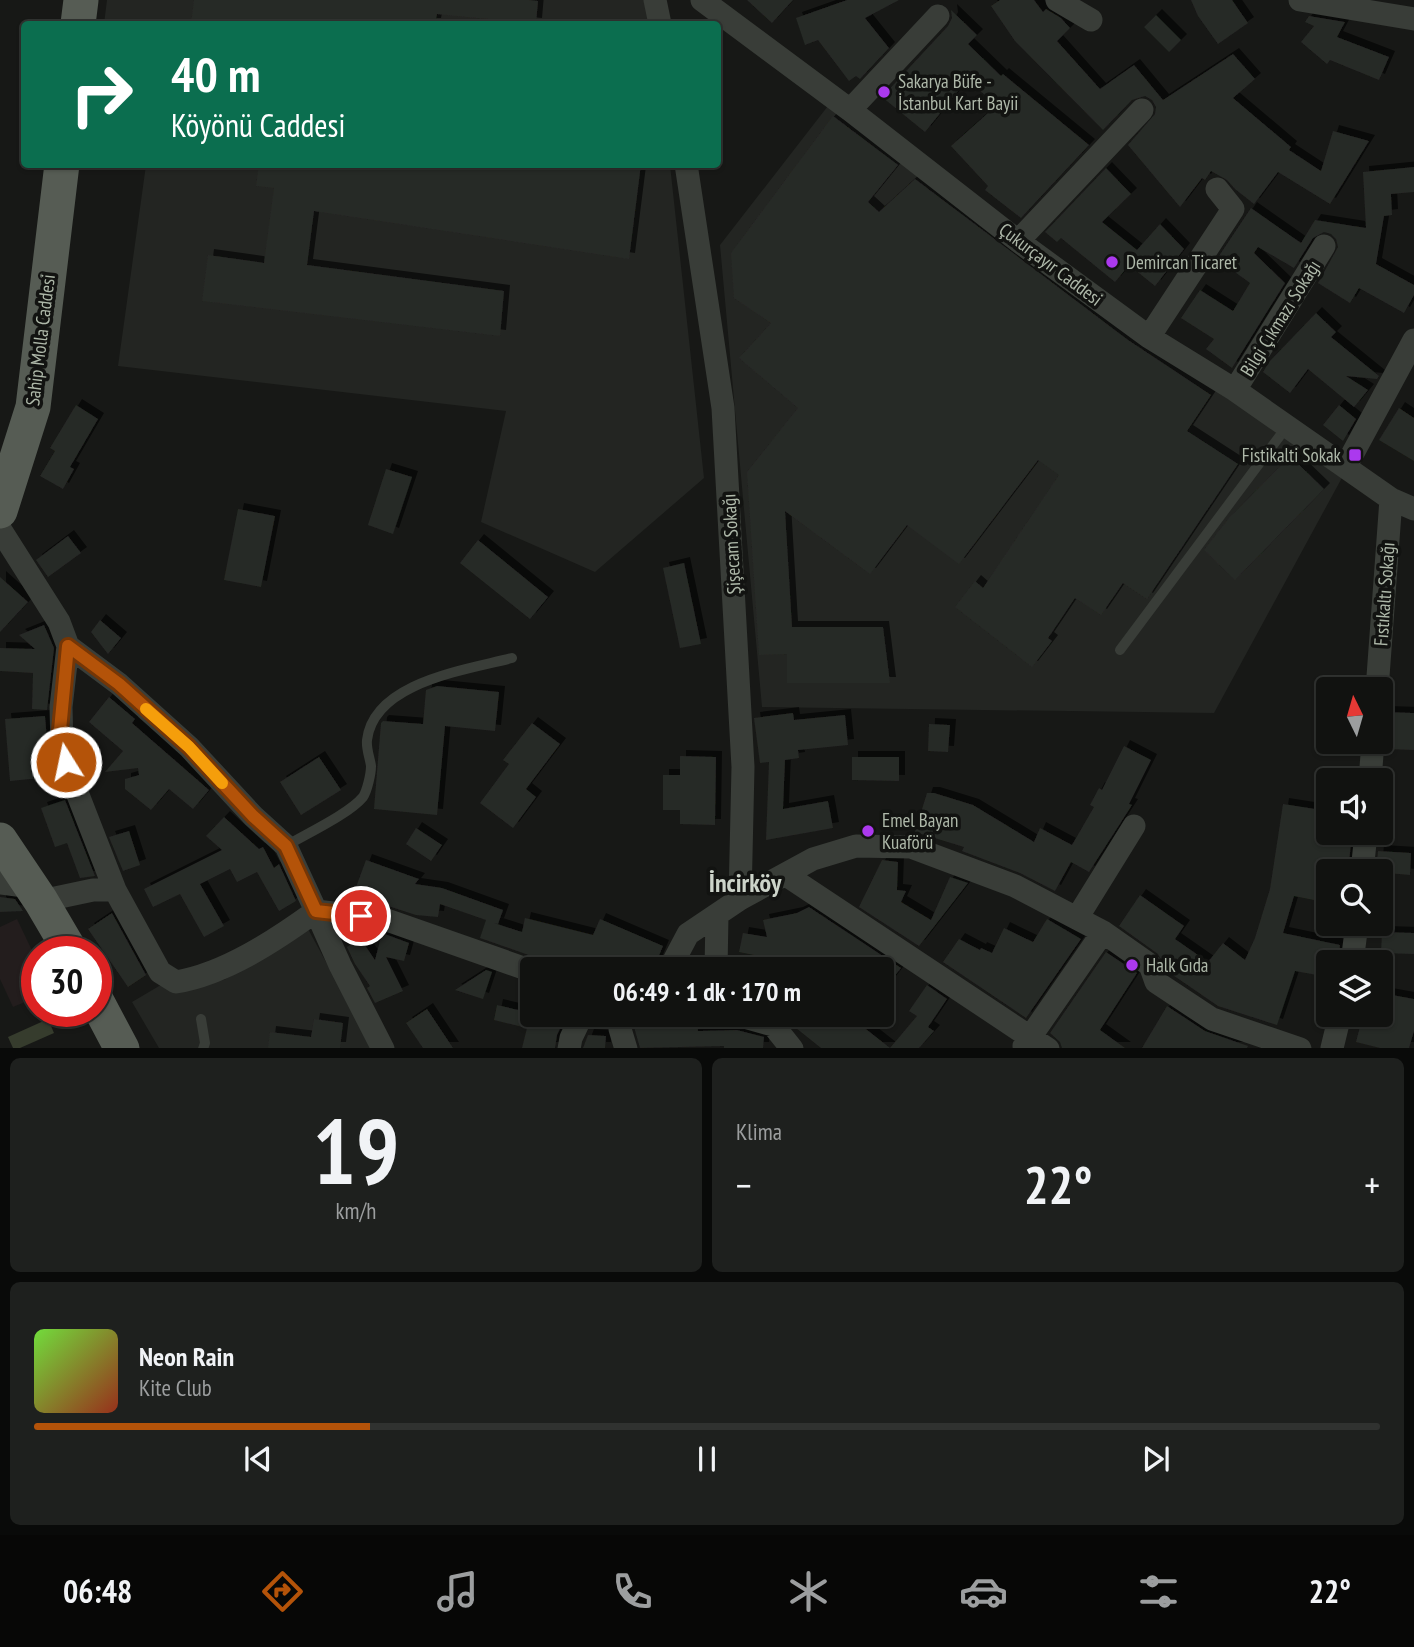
<!DOCTYPE html>
<html lang="tr">
<head>
<meta charset="utf-8">
<style>
	:root { --surface:#111210; --page:#1e201e; --text:#f1f3f6; --muted:#9c9e9f; --line:#303230; --accent:#b45309 }
	body { margin:0; font-family:"PT Sans Narrow",sans-serif; background:var(--page); color:var(--text); height:100vh; display:flex; flex-direction:column; font-size:26px; white-space:nowrap }
	* { box-sizing:border-box; margin:0 }
	p { font-size:23px; color:var(--muted) }
	.icon { flex:none; width:38px; height:38px; fill:none; stroke:currentColor; stroke-width:2; stroke-linecap:round; stroke-linejoin:round }
	.map { position:relative; height:1048px; overflow:hidden }
	.drawer { display:flex; flex-direction:column; gap:10px; padding:10px; background:#090a09; flex:1 }
	.drawer>* { flex:none }
	.hud { position:absolute; left:21px; top:21px; width:700px; height:147px; border-radius:7px; box-shadow:0 2px 5px #0004,0 0 0 2px var(--line); background:#0b6e4f; color:#fff; overflow:hidden }
	.needle { width:46px; rotate:355deg }
	.fabs { position:absolute; left:1316px; top:677px; display:grid; gap:14px }
	.fabs a { display:grid; place-items:center; width:77px; height:77px; border-radius:7px; background:var(--surface); box-shadow:0 2px 5px #0004,0 0 0 2px var(--line); font-size:35px }
	.speed { position:absolute; left:21px; top:936px; display:flex; gap:14px; font-size:35px; font-weight:700; text-align:center }
	.speed>* { display:grid; place-content:center; width:91px; height:91px; border-radius:50%; background:var(--surface); box-shadow:0 2px 5px #0004,0 0 0 2px var(--line); line-height:1 }
	.speed .limit { border:10px solid #d22; background:#fff; color:#111 }
	.pin { position:absolute; display:grid; place-items:center; width:60px; height:60px; color:#fff; margin:-30px; border:4px solid #fff; border-radius:50%; box-shadow:0 2px 7px #0007 }
	.me { position:absolute; width:77px; margin:-38px; rotate:350deg; stroke-linejoin:round; filter:drop-shadow(0 0 5px #0008) }
	.turn { display:flex; align-items:center; gap:24px; height:147px; padding:0 35px; font-size:32px }
	.turn .icon { width:91px; height:91px; stroke-width:2.5 }
	.turn b { display:block; font-size:49px; line-height:60px }
	.big { font-size:52px; font-weight:700; line-height:1.1 }
	.drawer .widget { flex:1; display:flex; flex-direction:column; justify-content:center; gap:10px; min-width:0; padding:0 24px; border-radius:10px; background:var(--page) }
	.drawer .dial { align-items:center; gap:0 }
	.dial b { font-size:91px; line-height:1 }
	.song { display:flex; align-items:center; gap:21px }
	.cover { width:84px; height:84px; border-radius:10px; background:linear-gradient(135deg,hsl(100 70% 55%),hsl(10 70% 35%)) }
	.played { height:7px; border-radius:4px; background:linear-gradient(90deg,var(--accent) 25%,var(--line) 25%) }
	.keys { display:flex; justify-content:space-around; direction:ltr }
	.heat { display:flex; justify-content:space-between; align-items:center; font-size:38px; direction:ltr }
	.drawer .tiles { flex:1; display:grid; gap:10px; grid-template-columns:1fr 1fr }
	.widget:last-child { grid-column:span 2 }
	.trip { position:absolute; left:520px; top:957px; width:374px; height:70px; border-radius:7px; background:var(--surface); box-shadow:0 2px 5px #0004,0 0 0 2px var(--line); font-weight:700; line-height:70px; text-align:center }
	.tab-bar { display:flex; height:112px; justify-content:space-around; align-items:center; background:#070706; color:var(--muted) }
	.tab-bar .icon { width:49px; height:49px }
	.tab-bar .selected { color:var(--accent) }
	.tab-bar b { font-size:32px; color:var(--text) }
	.map>svg:first-child { display:block }
	.built { fill:#232522 }
	.green { fill:#231d1d }
	.water { fill:#363c2d }
	.building { fill:#272926; filter:url(#shadow) }
	.lines { fill:none; stroke-linecap:round; stroke-linejoin:round }
	.lane { stroke:#393d38; stroke-width:10 }
	.street { stroke:#393d38; stroke-width:23 }
	.primary { stroke:#565c54; stroke-width:35 }
	.route-casing { stroke:#753606; stroke-width:18 }
	.route { stroke:#b45309; stroke-width:12 }
	.slow { stroke:#f59e0b; stroke-width:12 }
	.poi-dot { fill:#ab39ee; stroke:#121311; stroke-width:2.5 }
	.labels { text-anchor:middle; stroke-width:7; stroke-linejoin:round; paint-order:stroke }
	.poi-label { font-size:19px; fill:#aeb8a9; stroke:#121311; text-anchor:start }
	.street-label { font-size:19px; fill:#aeb8a9; stroke:#121311 }
	.district-label { font-size:26px; font-weight:bold; fill:#cdd4ca; stroke:#121311 }
</style>
</head>
<body>
<div class="map">
<svg width="1414" height="1049" viewBox="0 0 1414 1049">
	<defs>
		<filter id="shadow"><feDropShadow dx="6" dy="-6" stdDeviation="0" flood-color="#0009"/></filter>
	</defs>
	<rect width="100%" height="100%" fill="#171816"/>
	<path class="built" d="M107,0H652L655,24H104Z
		M831,102L1344,474L1214,713L762,707L720,245Z
		M146,165H670L704,478L595,572L481,522L506,411L118,366Z
		M308,929L373,1048H159L132,1002L171,979L183,982L224,980Z"/>
	<path class="green" d="M17,919L37,961V997L13,1007L0,979V927Z"/>
	<path class="water" d="M48,1019L54,1033L20,1048H13L8,1037Z"/>
	<path class="building" d="M194,0H529L538,1L536,24L437,14L435,24H372L341,21L340,24H191Z
		M747,0H793L772,23Z
		M847,0H899L865,18L889,48L860,79L856,76L849,81L818,40L805,45L796,18Z
		M1000,0H1034L1043,12L1046,9L1061,18L1070,28L1057,41L1100,89L1134,65L1163,100L1233,54L1255,79L1233,98L1291,147L1289,150L1321,171L1333,131L1369,141L1330,204L1278,172L1254,204L1235,189L1227,180L1211,171L1205,180L1202,178L1180,207L1128,145L1155,114L1156,107L1152,100L1145,96L1132,100L1103,130L1015,41L991,6Z
		M1191,0H1232L1248,23L1218,44L1198,16Z
		M951,10L977,35L968,44L1001,76L1003,74L1089,145L1021,218L985,190L988,186L951,146L997,105L967,80L925,132L882,97L948,26L952,18Z
		M1156,15L1181,40L1169,52L1144,27Z
		M1309,16L1345,22L1337,37L1389,57L1379,80L1330,60L1327,64L1301,42L1314,26L1305,22Z
		M833,116L898,165L868,202L879,212L915,179L1128,340L1211,395L1187,431L1238,464L1147,599L1123,583L1101,615L1075,598L1048,638L1052,641L1032,667L955,607L975,581L983,588L1059,475L1038,460L959,564L907,525L870,574L785,511L792,627H883L890,683H787V654L759,655L747,472L798,408L739,358L771,323L734,298L731,253Z
		M259,164H641L629,259L314,211L307,265L504,291L500,336L202,301L208,255L264,263L274,188L256,186Z
		M1414,167V192L1391,194L1392,215L1384,216L1376,264L1414,285V295L1404,313L1359,288L1350,303L1318,283L1338,247L1336,239L1331,234L1324,232L1313,238L1294,268L1258,247L1254,253L1285,283L1232,368L1206,349L1214,339L1181,318L1200,290L1233,311L1250,283L1217,259L1251,208L1301,243L1315,220L1366,228L1363,172Z
		M1106,168L1131,194L1102,222L1137,250L1160,224L1184,249L1155,286L1129,265L1115,282L1061,238L1057,242L1045,232Z
		M1316,313L1336,332L1331,337L1379,376L1377,379L1346,376L1368,390L1354,407L1308,369L1290,393L1263,372L1269,362Z
		M76,405L98,419L70,467L74,469L63,489L40,476L55,451L50,448Z
		M1339,405L1356,419L1343,441L1323,425Z
		M1399,408L1414,418V461L1379,440Z
		M1290,456L1324,489L1235,580L1204,550L1229,518Z
		M386,469L412,477L393,534L368,525Z
		M238,509L275,516L261,587L224,580Z
		M68,536L81,553L48,577L36,560Z
		M478,540L548,597L530,619L460,563Z
		M684,563L701,644L680,648L663,568Z
		M0,577L28,602L0,632Z
		M100,620L121,638L108,654L91,632Z
		M44,625L54,648L47,710L32,709L33,673L0,671V648L35,649L19,635Z
		M437,686L499,692L495,731L445,726L437,815L374,809L381,723L383,721L423,724L426,690Z
		M109,697L135,719L132,723L209,790L193,809L169,789L151,810L125,789V779L139,775L138,768L105,772L123,751L89,722Z
		M1384,712L1414,713V750L1386,749V737L1383,733Z
		M793,713L794,720L845,715L848,745L798,750L799,758L785,760L783,809L828,801L833,828L766,840L769,762L760,763L754,718Z
		M45,716L50,777L10,781L5,719Z
		M532,723L560,744L526,789L536,797L513,828L480,803L509,764L503,760Z
		M929,724L950,725L948,752L928,751Z
		M1124,746L1151,760L1129,804L1132,805L1089,872L1071,862L1055,891L1020,873L962,851L964,847L915,832L927,793H934L973,805L1034,842L1040,828L1072,845L1094,807L1090,805L1099,788L1102,790Z
		M680,756L716,757L715,825L680,824V810H663V775H680Z
		M319,757L341,790L301,815L280,782Z
		M852,757H899V781L852,780Z
		M65,800L95,876L80,878L67,843L55,847L41,808Z
		M1283,804L1328,811V833H1352L1348,872H1328V876L1319,874L1314,900L1294,896L1283,933L1340,945L1338,962H1328V977L1295,971L1277,1025L1218,1006L1167,971L1158,954L1119,926L1140,895L1184,926L1175,939L1208,962L1223,943L1245,960L1255,938L1270,889Z
		M224,817L259,849L263,847L274,868L279,864L296,901L279,911L257,872L237,882L230,869L200,884L224,926L204,937L180,894L153,907L144,889L222,850L206,836Z
		M416,828L442,845L431,861L406,844Z
		M129,831L140,865L123,871L109,837Z
		M1378,851L1411,853L1410,875L1376,872Z
		M366,860L419,879L415,884L442,888L503,910L498,924L494,923L522,932L525,918L593,935L600,919L663,946L653,970H570L543,963L537,958L480,938L486,920L440,904L438,917L416,915L388,906L364,902L352,898Z
		M882,860L898,862L897,890L906,891L901,902L931,920L950,877L968,883L919,946L859,907Z
		M0,897L15,899L23,911L0,912Z
		M809,907L901,968L882,992V970L785,969V961L739,952L743,933L767,937L763,920L797,913Z
		M112,913L146,975L128,987L88,929Z
		M1047,919L1081,939L1026,1018L943,962L959,939L980,950L981,948L992,953L1004,928L1033,942Z
		M1382,932L1414,933V954L1381,953Z
		M382,933L409,943L404,961L386,957L403,991L375,1003L367,988L370,986L355,964L347,947L360,938L375,960Z
		M1106,952L1137,973L1100,1030L1125,1048H1062L1060,1042L1050,1033Z
		M486,970L492,972L483,999L455,990Z
		M524,983L532,985V1015L564,1020L557,1035L555,1048H522L527,1028L494,1020L497,1005L518,1010Z
		M927,985L947,999L928,1027L934,1031L919,1048H821L796,1028H805L782,1015H863L857,1022L890,1048L917,1016L909,1011Z
		M1381,993L1414,999V1031L1409,1048H1380L1356,1042L1363,1015H1381Z
		M1167,1006L1205,1031L1248,1046L1247,1048H1142Z
		M427,1009L453,1048H423L406,1023Z
		M314,1019L343,1023L340,1048H268L270,1032L311,1037Z
		M697,1022L698,1031L737,1030L764,1037L763,1048H724V1046L640,1048L634,1027Z
		M588,1035L606,1036L605,1048H583Z"/>
	<g class="lines">
		<path class="lane" d="M1120,650L1288,425
			M286,846C306,834 349,814 363,797C367,791 371,774 371,766C370,758 366,749 367,740C374,682 466,670 512,658
			M201,1019L205,1043L203,1049"/>
		<path class="street" d="M655,0L660,24
			M702,0L850,110L1018,241L1149,337L1235,390L1391,499L1414,509
			M1057,0L1091,20
			M1300,0L1414,19
			M850,110L938,16
			M686,164L723,408L743,767L740,899
			M1018,241L1142,110
			M1149,337L1233,209L1217,189
			M1235,390L1324,246
			M1346,466L1414,340
			M0,529L59,622L68,646L119,684L189,747L253,816L286,846L316,911L384,919L532,971
			M68,646L61,707L62,747L71,777L115,890
			M1377,690L1391,499
			M1370,780L1373,742
			M1362,872L1366,833
			M786,875L1048,1049
			M0,883L32,887
			M41,901L93,890H115L160,972L176,982C225,974 276,940 316,911L340,965L383,1049
			M1077,918L1134,826
			M1352,962L1357,924
			M669,970L688,934L740,899L813,859L856,846L911,847L1015,886L1103,932L1150,965L1156,982L1212,1019L1300,1049
			M716,970L717,915
			M620,1015V1029L626,1049
			M737,1015L773,1025L792,1049
			M1024,1046L1103,932
			M1332,1048L1340,1015
			M569,1049L571,1038L582,1015"/>
		<path class="primary" d="M78,24L81,0
			M0,511L33,407L62,164
			M0,840L41,901L71,952
			M96,1000L122,1049"/>
	</g>
	<g class="lines">
		<g class="route-casing">
			<path id="route" d="M66,762L60,730L68,646L119,684L189,747L253,816L286,846L316,911L361,916"/>
		</g>
		<use href="#route" class="route"/>
		<path class="slow" d="M146,709L189,747L222,783"/>
	</g>
	<g class="poi-dot">
		<circle cx="884" cy="92" r="7"/>
		<circle cx="1112" cy="262" r="7"/>
		<rect x="1348" y="448" width="14" height="14" rx="3.5"/>
		<circle cx="868" cy="831" r="7"/>
		<circle cx="1132" cy="965" r="7"/>
	</g>
	<g class="labels">
		<g class="poi-label">
			<text x="898" y="88">Sakarya Büfe -<tspan x="898" dy="22">İstanbul Kart Bayii</tspan></text>
			<text x="1126" y="269">Demircan Ticaret</text>
			<text x="1341" y="462" text-anchor="end">Fistikalti Sokak</text>
			<text x="882" y="827">Emel Bayan<tspan x="882" dy="22">Kuaförü</tspan></text>
			<text x="1146" y="972">Halk Gıda</text>
		</g>
		<g class="street-label">
			<text transform="translate(1051 264) rotate(37)" y="7">Çukurçayır Caddesi</text>
			<text transform="translate(1280 318) rotate(-58)" y="7">Bilgi Çıkmazı Sokağı</text>
			<text transform="translate(40 340) rotate(-83)" y="7">Sahip Molla Caddesi</text>
			<text transform="translate(731 544) rotate(-93)" y="7">Şişecam Sokağı</text>
			<text transform="translate(1384 594) rotate(-86)" y="7">Fıstıkaltı Sokağı</text>
		</g>
		<g class="district-label">
			<text x="745" y="892">İncirköy</text>
		</g>
	</g>
</svg>
<div class="fabs">
<a><svg class="needle" viewBox="-14 -14 28 28"><path d="M0-13l5 13h-10z" fill="#e53935"/><path d="M0 13l5-13h-10z" fill="#9c9e9f"/></svg></a>
<a><svg class="icon" aria-label="sound" viewBox="0 0 24 24"><path d="M4 9h4l5-4v14l-5-4H4zM17 9q2 3 0 6"/></svg></a>
<a><svg class="icon" aria-label="search" viewBox="0 0 24 24"><circle cx="10" cy="10" r="6"/><path d="M15 15l6 6"/></svg></a>
<a><svg class="icon" aria-label="layers" viewBox="0 0 24 24"><path d="M12 4l9 5-9 5-9-5zM3 14l9 5 9-5"/></svg></a>
</div>
<div class="speed"><div class="limit">30</div></div>
<div class="pin" style="left:361px;top:916px;background:#d93025"><svg class="icon" aria-label="arrive" viewBox="0 0 24 24"><path d="M6 21V4h12l-3 4 3 4H6"/></svg></div>
<svg class="me" style="left:66px;top:762px" viewBox="-20 -20 40 40"><circle r="17" fill="#b45309" stroke="#fff" stroke-width="3"/><path d="M0-11L8 9 0 5-8 9z" fill="#fff"/></svg>
<div class="trip">06:49 · 1 dk · 170 m</div>
<div class="hud">
<div class="turn"><svg class="icon" aria-label="right" viewBox="0 0 24 24"><path d="M7 20v-9h11M14 6l5 5-5 5"/></svg><div><b>40 m</b>Köyönü Caddesi</div></div>
</div>
</div>
<section class="drawer">
<div class="tiles">
<div class="widget dial"><b>19</b><p>km/h</p></div>
<div class="widget"><p>Klima</p>
<div class="heat"><a>−</a><b class="big">22°</b><a>+</a></div>
</div>
<div class="widget">
<div class="song"><i class="cover"></i><div><b>Neon Rain</b><p>Kite Club</p></div></div>
<div class="played"></div>
<div class="keys"><svg class="icon" aria-label="previous" viewBox="0 0 24 24"><path d="M18 5L8 12l10 7zM5 5v14"/></svg><svg class="icon" aria-label="pause" viewBox="0 0 24 24"><path d="M8 5v14M16 5v14"/></svg><svg class="icon" aria-label="next" viewBox="0 0 24 24"><path d="M6 5l10 7-10 7zM19 5v14"/></svg></div>
</div>
</div>
</section>
<nav class="tab-bar">
<b>06:48</b>
<svg class="icon selected" aria-label="directions" viewBox="0 0 24 24"><path d="M12 3l9 9-9 9-9-9zM9 14v-3h6M13 9l2 2-2 2"/></svg>
<svg class="icon" aria-label="music" viewBox="0 0 24 24"><path d="M9 18V5l10-2v13"/><circle cx="6" cy="18" r="3"/><circle cx="16" cy="16" r="3"/></svg>
<svg class="icon" aria-label="phone" viewBox="0 0 24 24"><path d="M5 4h4l2 5-3 2q2 4 5 5l2-3 5 2v4C11 20 4 13 5 4z"/></svg>
<svg class="icon" aria-label="climate" viewBox="0 0 24 24"><path d="M12 3v18M4 7l16 10M4 17L20 7"/></svg>
<svg class="icon" aria-label="car" viewBox="0 0 24 24"><path d="M5 17H2v-5l4-1 3-4h7l3 4 3 1v5h-3M9 17h6M6 11h13"/><circle cx="7" cy="17" r="2"/><circle cx="17" cy="17" r="2"/></svg>
<svg class="icon" aria-label="filters" viewBox="0 0 24 24"><path d="M4 7h16M4 17h16"/><circle cx="9" cy="7" r="2"/><circle cx="15" cy="17" r="2"/></svg>
<b>22°</b>
</nav>
</body>
</html>
